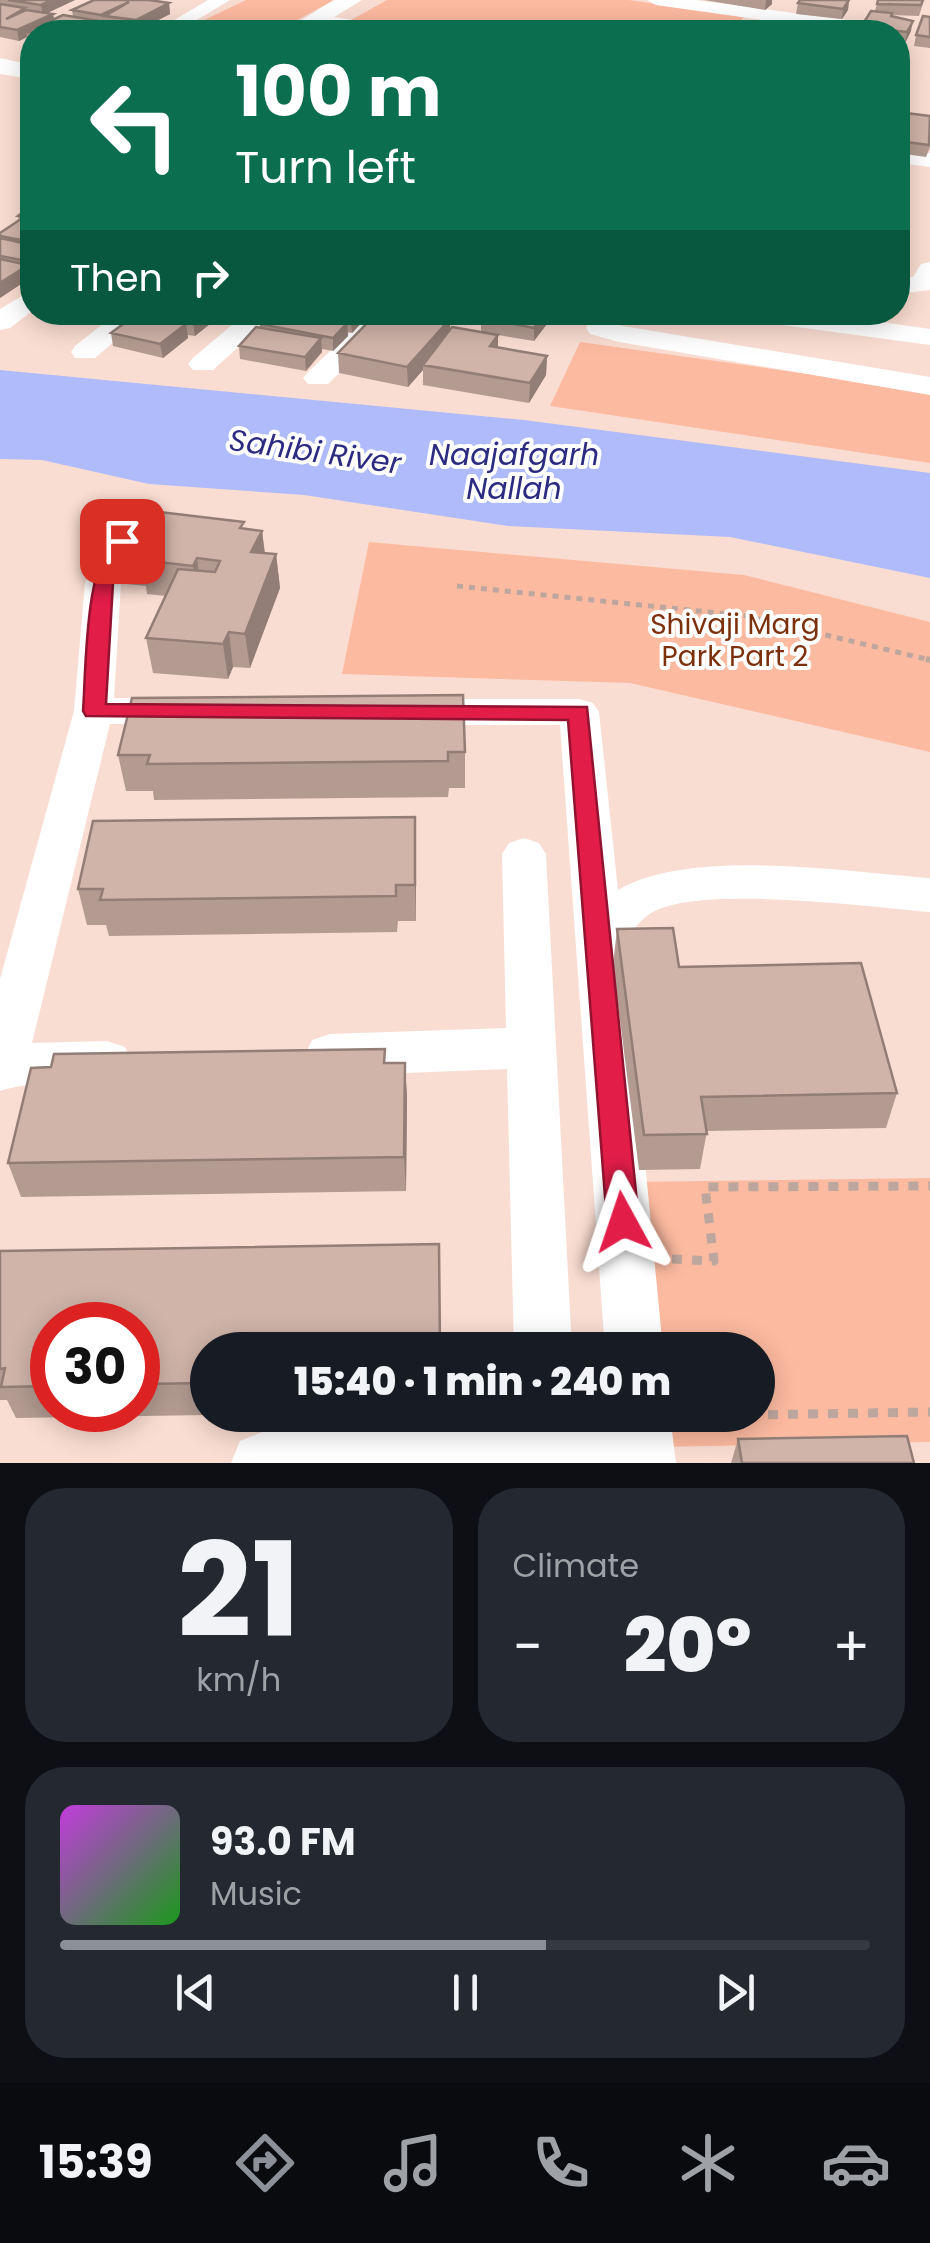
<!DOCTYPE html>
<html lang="en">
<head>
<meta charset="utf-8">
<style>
	:root { --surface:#171b24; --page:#242831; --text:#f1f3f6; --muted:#9ea1a6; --line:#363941; --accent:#8c9099 }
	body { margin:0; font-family:Poppins,sans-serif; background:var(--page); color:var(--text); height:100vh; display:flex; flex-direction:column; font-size:38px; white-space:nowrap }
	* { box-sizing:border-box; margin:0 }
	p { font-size:32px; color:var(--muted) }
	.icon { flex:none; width:55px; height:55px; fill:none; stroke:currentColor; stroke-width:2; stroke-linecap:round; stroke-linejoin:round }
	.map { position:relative; height:1463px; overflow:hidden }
	.panel { display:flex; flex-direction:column; gap:25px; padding:25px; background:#0d0f14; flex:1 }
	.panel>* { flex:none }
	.guide { position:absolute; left:20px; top:20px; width:890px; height:305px; border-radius:40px; box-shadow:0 5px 25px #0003; background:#0b6e4f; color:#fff; overflow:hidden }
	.speed { position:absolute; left:30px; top:1302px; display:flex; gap:20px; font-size:50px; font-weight:700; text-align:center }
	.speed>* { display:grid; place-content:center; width:130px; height:130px; border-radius:50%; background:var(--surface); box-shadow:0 5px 25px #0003; line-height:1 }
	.speed .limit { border:15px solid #d22; background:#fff; color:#111 }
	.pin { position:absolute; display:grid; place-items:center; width:85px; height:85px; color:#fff; margin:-42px; border-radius:20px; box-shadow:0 5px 15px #0006 }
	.me { position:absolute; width:110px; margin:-55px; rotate:355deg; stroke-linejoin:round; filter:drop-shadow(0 0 8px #0008) }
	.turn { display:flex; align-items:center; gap:35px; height:210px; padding:0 50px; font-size:45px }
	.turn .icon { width:130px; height:130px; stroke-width:2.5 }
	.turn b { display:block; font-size:70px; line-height:85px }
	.then { display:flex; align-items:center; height:95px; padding:0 50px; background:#0003; gap:20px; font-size:38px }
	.big { font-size:75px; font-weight:800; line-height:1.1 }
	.panel .tile { flex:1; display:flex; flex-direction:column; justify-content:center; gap:15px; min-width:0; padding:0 35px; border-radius:40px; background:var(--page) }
	.panel .dial { align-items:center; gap:0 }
	.dial b { font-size:130px; line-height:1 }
	.song { display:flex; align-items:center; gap:30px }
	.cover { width:120px; height:120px; border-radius:15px; background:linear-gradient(135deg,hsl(290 70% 55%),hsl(120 70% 35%)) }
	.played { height:10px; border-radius:5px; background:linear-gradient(90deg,var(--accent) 60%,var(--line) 60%) }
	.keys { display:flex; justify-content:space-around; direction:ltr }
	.heat { display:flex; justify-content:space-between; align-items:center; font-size:55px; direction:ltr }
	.panel .tiles { flex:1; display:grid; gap:25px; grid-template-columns:1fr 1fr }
	.tile:last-child { grid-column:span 2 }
	.trip { position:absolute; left:190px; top:1332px; width:585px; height:100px; border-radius:50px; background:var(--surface); box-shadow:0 5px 25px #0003; font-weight:800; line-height:100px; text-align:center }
	.dock { display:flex; height:160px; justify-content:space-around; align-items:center; background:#090b0e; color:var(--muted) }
	.dock .icon { width:70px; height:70px }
	.dock .active { color:var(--accent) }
	.dock b { font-size:45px; color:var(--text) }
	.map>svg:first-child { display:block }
	.green { fill:#fcbaa0 }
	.water { fill:#afbbfa }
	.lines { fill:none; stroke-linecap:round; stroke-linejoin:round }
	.path-far2 { stroke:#bda69d; stroke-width:5; stroke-dasharray:6 6; stroke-linecap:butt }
	.path-far1 { stroke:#bda69d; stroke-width:6; stroke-dasharray:8 8; stroke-linecap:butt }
	.path { stroke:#bda69d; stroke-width:9; stroke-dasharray:10 10; stroke-linecap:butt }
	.minor { fill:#fff; fill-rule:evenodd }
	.tertiary { fill:#fff; fill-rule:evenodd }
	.wall { fill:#b39b91; fill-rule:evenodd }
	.shaded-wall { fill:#927e76 }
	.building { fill:#d0b4a9; stroke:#927e76; stroke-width:2.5 }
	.route { fill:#e11d48; stroke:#92132f; stroke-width:2.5 }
	.labels { text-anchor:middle; stroke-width:8; stroke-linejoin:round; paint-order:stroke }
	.park-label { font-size:28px; fill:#7c310c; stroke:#fff }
	.water-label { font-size:30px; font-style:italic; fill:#2a2b81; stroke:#fff }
</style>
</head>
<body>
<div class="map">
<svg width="930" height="1463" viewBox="0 0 930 1463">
	<rect width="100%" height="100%" fill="#faddd2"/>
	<path class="green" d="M246,0H334L275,32H179Z
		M387,0H629L744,17L732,32H424L351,20Z
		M580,342L930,391V463L550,406Z
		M369,542L744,575L930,622V752L630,683L342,674Z
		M930,1178V1442L657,1447L653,1415H758V1350H646L627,1182Z"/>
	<path class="water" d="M0,370L524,420L930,473V578L730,537L508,526L304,495L149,484L42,460L0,459Z"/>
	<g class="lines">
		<path class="path-far2" d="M457,586L747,616L930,660"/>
		<path class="path-far1" d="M926,659L930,660"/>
		<path class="path" d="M672,1259L714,1261L705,1187L930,1186
			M688,1416L930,1412"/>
		<path class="minor" d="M208,0H230L177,32H154Z
			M647,0H696L847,20L856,26L847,32L656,5Z
			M314,14L390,26L400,32H357L307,24L305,20Z
			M898,149L930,153V167L898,163Z
			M930,262V290L898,294V278L913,277L921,264Z
			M32,290V311L10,328L0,330V309Z
			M118,312H149L95,358H75L71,352L75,346Z
			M247,312H277L213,370H193L188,364L193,358Z
			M372,312H402L328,384H308L303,378L308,372Z
			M593,312H621L616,324L623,326L930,377V395L619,342L590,334L586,328Z
			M733,312H811L930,329V345L746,320Z
			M122,531L134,534L139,541L121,583L114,698H180L194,702L200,711L194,720L180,724H110L32,1043L107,1041L125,1047L132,1062L125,1077C84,1091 40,1077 0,1091V979L74,711L85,583L110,534Z
			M408,699H579L593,703L599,712L618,890C692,847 846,872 930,878V912C869,907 709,886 657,910C643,916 633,930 624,942L663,1350H605L560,725H408L394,721L388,712L394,703Z
			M524,838L539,843L546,854L572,1350H514L507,1069L330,1076L312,1070L305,1055L312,1040L330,1034L506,1028L502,854L509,843Z
			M516,1415H576L577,1426L611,1425L610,1415H670L676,1463H231L240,1441L262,1432L516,1427Z"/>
		<path class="tertiary" d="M334,0H362L310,32H282Z
			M0,58L32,65V79L0,74Z"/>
	</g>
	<path class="wall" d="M0,0H75L47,13L53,14L54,19L73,17L72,10L169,3L170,14L137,31L129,30L130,32H32V44L28,43L27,37L19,41L0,37Z
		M704,0H772V4L765,10Z
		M849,0L848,10L842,19L796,14L798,3Z
		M924,0L919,16L892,15L911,31L905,43L898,42V32H860L861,27L875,11L877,4Z
		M930,17V48L914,46L916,35Z
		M898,112L930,116V147L926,157L898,153Z
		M32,205V275H30V278L0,298V233L19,221L18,216Z
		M135,312H224L214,321L211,320V323L195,336L188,335V338L163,358L113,346L111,333L135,315Z
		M272,312H368V316L352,333L348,332V336L333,351L322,349V352L306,371L240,359L239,346L260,328V324Z
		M433,312H556L534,341L498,335V348L547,356L546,375L529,403L423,385V370L408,387L339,373L338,353L450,319V329L481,332V320Z
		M128,527L245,529L262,531L265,553L276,554L280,588L250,668L233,667L228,679L153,673L146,638L166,596L147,594L146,586L126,584L120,550L129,536Z
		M465,752V788H449L448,797L154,800L153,791H126L118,755Z
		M416,853V921H398L397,932L109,936L106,925H87L78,889Z
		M617,929L679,967L897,1093L886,1128L707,1131L700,1169L639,1170L613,965Z
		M405,1063L407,1098L406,1191L21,1197L8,1163L51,1067Z
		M0,1251L208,1350V1415L16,1418L7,1400H0ZM52,1325H138V1410H52Z
		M738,1439L742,1463H731Z"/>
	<path class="shaded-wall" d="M52,0H75L43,15L41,5Z
		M766,0H772V4L765,10Z
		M849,0L848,10L842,19L843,9Z
		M169,3L170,14L137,31L136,20Z
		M53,14L55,25L26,32L27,37L19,41L17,30Z
		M913,21L911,31L905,43L907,32Z
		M28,265L30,278L0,298V283Z
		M206,312H210L211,323L195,336L193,323Z
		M213,312H224L214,321Z
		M358,312H368V316L352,333L351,319Z
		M546,312H556L534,341V328Z
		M450,319V338L423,365V370L408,387L407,367Z
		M347,323L348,336L333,351V338Z
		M186,324L188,338L163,358L160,344Z
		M498,335V354L490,346Z
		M321,338L322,352L306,371L305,357Z
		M547,356L546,375L529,403L530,383Z
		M262,531L266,565L251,552Z
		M276,554L280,588L250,668L245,634Z
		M197,558L202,593L198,600L193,566Z
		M229,632L233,667L228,679L223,644Z
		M415,817L416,853V921L415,885Z
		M405,1063L407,1098L406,1191L404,1157Z"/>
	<path class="building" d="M8,0H52L41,5Z
		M94,0H149L169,3L136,20L105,16L129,2L101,15L72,10Z
		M800,0H849L843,9L798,3Z
		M878,0H923L921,5L877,4Z
		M0,4L25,8L6,19L26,10L53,14L17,30L0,27Z
		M871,11L892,13L891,16L913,21L907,32L861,27Z
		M63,15L129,26L117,32H26Z
		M923,16L930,17V37L916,35Z
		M898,112L930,116L929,145L898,141Z
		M32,205V218L18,216Z
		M21,219L32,222V242L0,236V233Z
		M0,238L32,245V262L0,256Z
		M0,259L28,265L0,283Z
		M145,312H206L193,323Z
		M272,312H294L347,323L333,338L260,324Z
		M316,312H358L351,319Z
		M378,312H418L450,319L407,367L338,353Z
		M486,312H546L534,328L481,318Z
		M138,313L186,324L160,344L111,333Z
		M256,327L321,338L305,357L239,346Z
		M452,327L498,335L490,346L547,356L530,383L423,365Z
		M151,511L244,522L240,528L262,531L251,552L276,554L245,634L229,632L223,644L146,638L178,569L215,572L220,561L197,558L193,566L141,560L145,553L120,550L132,532L128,527L134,518L147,517Z
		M463,695L465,752H448V761L147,764L150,755H118L132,698Z
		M415,817V885H396V896L100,900L103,889H78L93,821Z
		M673,928L679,967L861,963L897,1093L701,1097L707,1134L644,1135L617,929Z
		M385,1049L384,1063H405L404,1157L8,1163L31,1068L51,1067L54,1054Z
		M439,1244L440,1350H208V1383L138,1384V1325H52V1386L1,1387L5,1368L0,1369V1251Z
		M907,1436L914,1463H742L738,1439Z"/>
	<path class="route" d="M122,535L132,541L113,583L106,704L587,707L639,1222L634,1232L623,1236L612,1232L607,1222L568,720L86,716L83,711C86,675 84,548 122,535Z"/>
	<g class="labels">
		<g class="park-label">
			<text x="735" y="634">Shivaji Marg<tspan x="735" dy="32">Park Part 2</tspan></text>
		</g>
		<g class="water-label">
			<text transform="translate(315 452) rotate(8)" y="10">Sahibi River</text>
			<text x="514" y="465">Naajafgarh<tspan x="514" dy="34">Nallah</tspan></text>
		</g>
	</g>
</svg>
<div class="speed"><div class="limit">30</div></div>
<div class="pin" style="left:122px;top:541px;background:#d93025"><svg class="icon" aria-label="arrive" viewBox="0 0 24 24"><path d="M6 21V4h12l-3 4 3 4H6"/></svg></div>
<svg class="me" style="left:623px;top:1222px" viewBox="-20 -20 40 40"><path d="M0-17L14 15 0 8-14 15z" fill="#e11d48" stroke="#fff" stroke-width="4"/></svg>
<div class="trip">15:40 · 1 min · 240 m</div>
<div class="guide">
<div class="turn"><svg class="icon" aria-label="left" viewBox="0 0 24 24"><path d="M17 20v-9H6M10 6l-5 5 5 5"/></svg><div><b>100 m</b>Turn left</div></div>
<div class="then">Then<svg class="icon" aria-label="right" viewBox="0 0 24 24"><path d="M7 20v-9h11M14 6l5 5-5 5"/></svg></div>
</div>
</div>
<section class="panel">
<div class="tiles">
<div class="tile dial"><b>21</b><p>km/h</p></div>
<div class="tile"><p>Climate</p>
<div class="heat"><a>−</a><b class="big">20°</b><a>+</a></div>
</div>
<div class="tile">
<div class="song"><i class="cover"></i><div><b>93.0 FM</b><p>Music</p></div></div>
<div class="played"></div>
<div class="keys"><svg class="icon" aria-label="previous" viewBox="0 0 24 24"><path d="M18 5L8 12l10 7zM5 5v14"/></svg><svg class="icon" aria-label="pause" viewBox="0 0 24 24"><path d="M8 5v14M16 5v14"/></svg><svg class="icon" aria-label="next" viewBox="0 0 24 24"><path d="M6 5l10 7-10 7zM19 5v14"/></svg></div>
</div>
</div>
</section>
<nav class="dock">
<b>15:39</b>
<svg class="icon active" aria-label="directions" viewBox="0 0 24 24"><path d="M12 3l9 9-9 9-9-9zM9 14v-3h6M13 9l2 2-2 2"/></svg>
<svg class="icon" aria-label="music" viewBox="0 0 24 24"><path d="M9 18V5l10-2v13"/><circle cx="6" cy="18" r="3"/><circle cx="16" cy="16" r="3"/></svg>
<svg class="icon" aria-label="phone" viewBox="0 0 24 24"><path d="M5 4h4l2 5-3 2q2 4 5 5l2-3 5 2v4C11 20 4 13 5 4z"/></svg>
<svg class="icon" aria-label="climate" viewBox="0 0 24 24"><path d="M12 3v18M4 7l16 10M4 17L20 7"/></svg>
<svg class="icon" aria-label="car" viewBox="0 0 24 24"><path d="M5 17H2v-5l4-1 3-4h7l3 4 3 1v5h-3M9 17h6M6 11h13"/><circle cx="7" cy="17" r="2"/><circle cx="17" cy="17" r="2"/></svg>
</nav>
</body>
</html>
